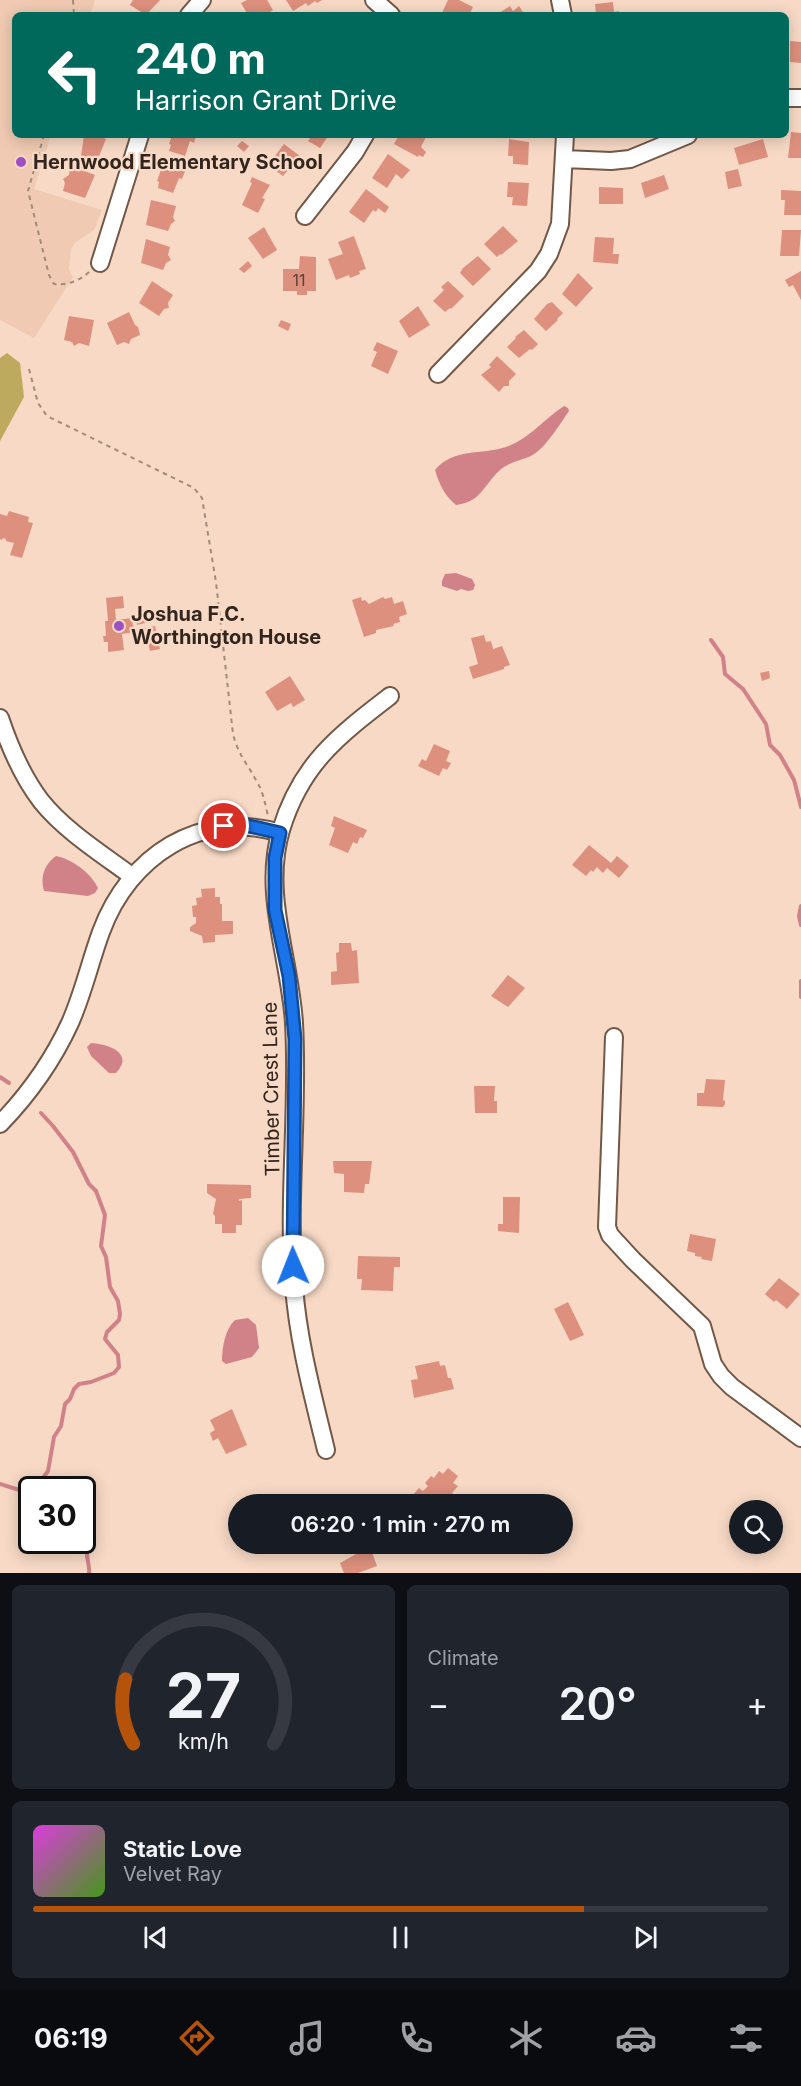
<!DOCTYPE html>
<html lang="en">
<head>
<meta charset="utf-8">
<style>
	:root { --surface:#171b24; --page:#20242c; --text:#f1f3f6; --muted:#9ea1a6; --line:#363941; --accent:#b45309 }
	body { margin:0; font-family:Inter,sans-serif; background:var(--page); color:var(--text); height:100vh; display:flex; flex-direction:column; font-size:22px; white-space:nowrap }
	* { box-sizing:border-box; margin:0 }
	p { font-size:20px; color:var(--muted) }
	.icon { flex:none; width:33px; height:33px; fill:none; stroke:currentColor; stroke-width:2; stroke-linecap:round; stroke-linejoin:round }
	.map { position:relative; height:1573px; overflow:hidden }
	.details { display:flex; flex-direction:column; gap:12px; padding:12px; background:#0d0f14; flex:1 }
	.details>* { flex:none }
	.banner { position:absolute; left:12px; top:12px; width:777px; height:126px; border-radius:9px; box-shadow:0 3px 15px #0003; background:#00695c; color:#fff; overflow:hidden }
	.fabs { position:absolute; left:729px; top:1500px; display:grid; gap:12px }
	.fabs a { display:grid; place-items:center; width:54px; height:54px; border-radius:50%; background:var(--surface); box-shadow:0 3px 15px #0003; font-size:30px }
	.speed { position:absolute; left:18px; top:1476px; display:flex; gap:12px; font-size:30px; font-weight:700; text-align:center }
	.speed>* { display:grid; place-content:center; width:78px; height:78px; border-radius:50%; background:var(--surface); box-shadow:0 3px 15px #0003; line-height:1 }
	.speed .limit { border:3px solid #111; border-radius:9px; background:#fff; color:#111 }
	.pin { position:absolute; display:grid; place-items:center; width:51px; height:51px; color:#fff; margin:-26px; border:3px solid #fff; border-radius:50%; box-shadow:0 2px 6px #0007 }
	.me { position:absolute; width:66px; margin:-33px; rotate:359deg; stroke-linejoin:round; filter:drop-shadow(0 0 4px #0008) }
	.turn { display:flex; align-items:center; gap:21px; height:126px; padding:0 24px; font-size:27px }
	.turn .icon { width:78px; height:78px; stroke-width:2.5 }
	.turn b { display:block; font-size:42px; line-height:51px }
	.big { font-size:45px; font-weight:600; line-height:1.1 }
	.details .tile { flex:1; display:flex; flex-direction:column; justify-content:center; gap:9px; min-width:0; padding:0 21px; border-radius:9px; background:var(--page) }
	.details .dial { align-items:center; gap:0 }
	.dial svg { height:156px; overflow:visible; fill:none; stroke:var(--line); stroke-width:7; stroke-linecap:round; text-anchor:middle }
	.dial text { fill:var(--text); stroke:none }
	.song { display:flex; align-items:center; gap:18px }
	.cover { width:72px; height:72px; border-radius:9px; background:linear-gradient(135deg,hsl(300 70% 55%),hsl(100 70% 35%)) }
	.played { height:6px; border-radius:3px; background:linear-gradient(90deg,var(--accent) 75%,var(--line) 75%) }
	.keys { display:flex; justify-content:space-around; direction:ltr }
	.heat { display:flex; justify-content:space-between; align-items:center; font-size:33px; direction:ltr }
	.details .tiles { flex:1; display:grid; gap:12px; grid-template-columns:1fr 1fr }
	.tile:last-child { grid-column:span 2 }
	.trip { position:absolute; left:228px; top:1494px; width:345px; height:60px; border-radius:30px; background:var(--surface); box-shadow:0 3px 15px #0003; font-weight:600; line-height:60px; text-align:center }
	.dock { display:flex; height:96px; justify-content:space-around; align-items:center; background:#090b0e; color:var(--muted) }
	.dock .icon { width:42px; height:42px }
	.dock .current { color:var(--accent) }
	.dock b { font-size:27px; color:var(--text) }
	.map>svg:first-child { display:block }
	.built { fill:#f0cab2 }
	.forest { fill:#beaa5f }
	.water { fill:#d18289 }
	.lines { fill:none; stroke-linecap:round; stroke-linejoin:round }
	.stream { stroke:#d18289; stroke-width:4 }
	.building { fill:#dd907d }
	.minor-casing { stroke:#725847; stroke-width:20 }
	.path { stroke:#a18b7c; stroke-width:2; stroke-dasharray:4.5 4.5; stroke-linecap:butt }
	.minor { stroke:#fff; stroke-width:16 }
	.route-casing { stroke:#114b97; stroke-width:15 }
	.route { stroke:#1a73e8; stroke-width:10 }
	.poi-dot { fill:#9e50c2; stroke:#f7d9c5; stroke-width:2 }
	.labels { text-anchor:middle; stroke-width:4.5; stroke-linejoin:round; paint-order:stroke }
	.number-label { font-size:16px; fill:#5c4036 }
	.poi-label { font-size:20px; font-weight:bold; fill:#31251e; stroke:#f7d9c5; text-anchor:start }
	.street-label { font-size:20px; fill:#31251e; stroke:#f7d9c5 }
</style>
</head>
<body>
<div class="map">
<svg width="801" height="1573" viewBox="0 0 801 1573">
	<rect width="100%" height="100%" fill="#f7d9c5"/>
	<path class="built" d="M0,0H95L90,15H15V135H51L34,189L102,210L94,230L76,242L71,249L69,269L73,277L34,338L0,320Z"/>
	<path class="forest" d="M7,353L20,363L24,397L0,441V358Z"/>
	<path class="water" d="M564,406L568,408L569,411C560,424 549,442 537,452C526,461 510,460 499,471C483,486 481,502 456,505C445,496 439,484 435,470C453,448 481,455 506,447C529,439 544,419 564,406Z
		M456,573L472,579L475,585L473,590L468,591L461,589L457,591L442,586V581L445,574Z
		M56,856C72,859 91,873 98,888L95,893L88,896L44,891C40,877 44,865 56,856Z
		M91,1043C108,1044 135,1053 116,1073H109L91,1056L87,1047Z
		M248,1318L256,1325L259,1348L252,1357L226,1364L222,1361C222,1348 225,1329 235,1320Z"/>
	<g class="lines">
		<path class="stream" d="M711,640L723,657L725,674L743,689L766,724L770,745L780,755L794,780L801,807
			M801,906L799,916L801,925
			M801,981V997
			M0,1077L9,1083
			M41,1113L53,1126L73,1152L89,1184L96,1191L105,1215L101,1246L106,1257L110,1287L118,1301L120,1314L119,1320L107,1332L105,1339L118,1355L119,1367L114,1373L91,1382L79,1384L74,1389L70,1399L65,1404L61,1426L54,1437L48,1471L43,1478L44,1490
			M0,1484L32,1494
			M82,1521C91,1535 86,1539 87,1554C87,1561 90,1566 89,1573"/>
	</g>
	<path class="building" d="M133,0H160L146,15L130,5Z
		M247,0H267L273,10L266,15H248L241,3Z
		M286,0H322L317,3L315,1L308,6L306,3L293,11Z
		M448,0H459L473,7L469,15L442,13Z
		M613,2L614,12L619,11V15H596L595,4Z
		M510,6L513,11L519,6L525,15H496Z
		M790,41L801,42V63L790,62Z
		M791,132L801,133V158H788Z
		M84,135H95L106,139L97,161L81,156Z
		M172,135H196L194,143L190,141L185,156L169,151L171,145L169,144Z
		M312,135H329L320,148L308,141Z
		M399,135H427L421,147L426,152L423,157L419,155L418,157L394,144Z
		M509,139L529,142L528,165L513,164V156H508Z
		M763,139L768,157L739,165L734,148Z
		M242,141L249,146L244,152L237,146Z
		M284,144L300,156L283,176L268,165Z
		M388,154L410,170L402,179L396,174L387,188L372,178Z
		M163,164L185,171L182,179L179,178L173,193L158,188L159,182L157,181Z
		M70,167H74L95,175L85,198L63,191L65,183L63,179L69,175Z
		M738,169L742,186L728,189L725,172Z
		M664,175L669,189L645,198L641,183Z
		M252,177L270,185L262,198L265,199L258,213L242,205L252,183L250,182Z
		M508,182L529,183L527,206L512,205L513,197H507Z
		M599,187L623,188V204H599Z
		M366,189L389,207L385,213L378,208L376,212L373,210L364,223L349,212Z
		M781,190L801,191V215H784L785,200H781Z
		M151,200L176,206L173,217L175,221L171,224L168,231L146,225Z
		M503,226L518,241L501,255L500,254L497,257L484,244Z
		M264,227L277,250L263,259L248,238Z
		M782,230H801L799,256H780Z
		M354,236L366,269L359,271L360,274L350,278L349,275L336,280L328,259L343,254L338,242Z
		M595,237L614,238L613,253L612,254H619L618,264L593,262Z
		M146,239L170,247L168,255L171,260L166,263L163,270L141,263Z
		M300,256L316,257V291H307V295H297V291H283V269H299Z
		M478,256L491,269L473,286L460,273L463,268Z
		M248,261L252,266L244,273L239,269Z
		M801,271V300L793,285L789,287L785,280Z
		M578,273L593,288L576,307L562,294Z
		M152,281L173,295L168,303L169,308L164,309L159,316L139,303Z
		M448,281L464,296L451,309L450,308L445,312L433,301L444,290L441,287Z
		M552,302L563,313L557,319L558,320L546,331L534,319L547,304Z
		M418,306L430,325L409,338L399,321Z
		M129,312L135,325L138,327L140,335L131,339L129,344L124,342L117,345L107,323Z
		M69,316L94,320L89,346L79,343L74,346L72,342L64,340Z
		M281,320L291,324L288,331L278,326Z
		M524,330L538,344L532,350L530,349L519,358L507,347L516,338L515,337Z
		M377,342L398,351L388,374L371,366L377,352L373,350Z
		M497,356L516,374L509,381V386H504L499,392L481,375L491,367L489,365Z
		M9,511L29,517L28,522L33,523L22,558L10,555L14,543L6,541V539L3,538L2,540L0,539V514L7,516Z
		M123,596L124,608L115,609L116,620L132,618L134,632L122,634L124,650L108,652V642H104L103,636H106L105,621H108L106,598Z
		M361,597L362,601L365,600L369,604L383,597L385,599L392,597L394,604L403,601L407,614L399,617L400,622L393,624L394,626L376,630V633L364,637L352,600Z
		M144,614L145,623L137,625L135,615Z
		M155,626L160,649L150,651L145,628Z
		M484,635L486,642L491,641L493,649L502,646L510,665L504,667V669L473,679L469,667L478,664L471,638Z
		M769,671L770,678L762,681L760,673Z
		M290,676L305,700L293,707L291,703L277,711L265,692Z
		M434,744L450,751L446,761L451,763L447,770L443,768L439,776L418,766L422,759L426,761Z
		M334,816L367,830L363,838L360,837L357,844L353,842L348,853L329,845L335,828L331,826Z
		M589,845L611,863L617,856L629,866L619,878L607,868L603,873L597,867L593,872L591,870L586,876L572,865Z
		M215,888V897H220V904H222V921H233V934L215,935V942L203,943L202,936L190,931V927L196,923V917H193L192,906L197,905L196,898L202,897L201,889Z
		M339,943H351L352,951L357,950L359,983L331,985V972L337,971L336,953L339,952Z
		M508,975L525,988L508,1007L491,996Z
		M706,1079L725,1080L723,1100L725,1101V1104L723,1107L697,1106V1093H704Z
		M474,1086H495L494,1101H497V1113H475Z
		M333,1161H372L369,1184H365L364,1193L344,1192V1174L334,1173Z
		M207,1184L251,1185V1198L239,1199V1201L242,1200V1225H236V1233H222V1224H215V1216L213,1214L216,1199L207,1193Z
		M503,1197H520L519,1233L498,1231V1224H503Z
		M690,1234L716,1239L712,1261L701,1259L702,1257L695,1256V1253L687,1251Z
		M358,1256L400,1257V1267H394L393,1291L361,1290L362,1279H357Z
		M779,1278L800,1294L787,1309L776,1300L774,1302L765,1294Z
		M568,1302L584,1335L570,1341L554,1309Z
		M439,1361L440,1366L445,1365L448,1378H451L454,1389L414,1398L411,1380L418,1379L415,1366Z
		M232,1409L247,1445L226,1454L218,1438L213,1441L210,1433L215,1430L210,1420Z
		M448,1468L458,1476L453,1483L458,1486L452,1493L456,1496L449,1504L447,1503L445,1504H420L411,1497L419,1488L423,1491L428,1486L425,1483L431,1476L434,1478L439,1471L443,1474Z
		M369,1544L377,1566L358,1573H344L340,1563L358,1553L356,1549Z"/>
	<g class="lines">
		<g class="minor-casing">
			<path id="minor" d="M374,0L391,15
				M560,0L563,15
				M189,15L202,0
				M786,98H801
				M564,159L611,161L630,159L688,135
				M305,216L355,152L365,135
				M100,263L140,135
				M438,374L538,271L549,254L560,224L565,135
				M0,718C10,748 22,776 41,801C65,831 102,854 133,877
				M614,1037L607,1227L610,1235L633,1260L702,1326L713,1364L721,1376L732,1387L801,1438
				M0,1124C29,1094 53,1060 70,1023C83,994 90,962 101,932C129,856 200,809 280,833
				M326,1450C313,1396 298,1341 294,1286C287,1198 299,1110 294,1023C290,958 262,894 281,830C301,764 338,736 390,696"/>
		</g>
		<path class="path" d="M73,0L74,15
			M44,135L28,191L49,275L54,284C67,285 78,282 89,272
			M29,369L38,403L47,416L194,488L202,498L216,582L233,734C238,754 246,762 256,780C263,791 265,803 268,816"/>
		<use href="#minor" class="minor"/>
	</g>
	<g class="lines">
		<g class="route-casing">
			<path id="route" d="M224,826L245,825L280,833L275,858V910L289,976L295,1039L293,1266"/>
		</g>
		<use href="#route" class="route"/>
	</g>
	<g class="poi-dot">
		<circle cx="21" cy="162" r="6"/>
		<circle cx="119" cy="626" r="6"/>
	</g>
	<g class="labels">
		<g class="number-label">
			<text x="299" y="286">11</text>
		</g>
		<g class="poi-label">
			<text x="33" y="169">Hernwood Elementary School</text>
			<text x="131" y="621">Joshua F.C.<tspan x="131" dy="23">Worthington House</tspan></text>
		</g>
		<g class="street-label">
			<text transform="translate(271 1089) rotate(-91)" y="7">Timber Crest Lane</text>
		</g>
	</g>
</svg>
<div class="fabs">
<a><svg class="icon" aria-label="search" viewBox="0 0 24 24"><circle cx="10" cy="10" r="6"/><path d="M15 15l6 6"/></svg></a>
</div>
<div class="speed"><div class="limit">30</div></div>
<div class="pin" style="left:224px;top:826px;background:#d93025"><svg class="icon" aria-label="arrive" viewBox="0 0 24 24"><path d="M6 21V4h12l-3 4 3 4H6"/></svg></div>
<svg class="me" style="left:293px;top:1266px" viewBox="-20 -20 40 40"><circle r="19" fill="#fff"/><path d="M0-13L10 11 0 6-10 11z" fill="#1a73e8"/></svg>
<div class="trip">06:20 · 1 min · 270 m</div>
<div class="banner">
<div class="turn"><svg class="icon" aria-label="left" viewBox="0 0 24 24"><path d="M17 20v-9H6M10 6l-5 5 5 5"/></svg><div><b>240 m</b>Harrison Grant Drive</div></div>
</div>
</div>
<section class="details">
<div class="tiles">
<div class="tile dial"><svg viewBox="0 0 100 80">
<path d="M14 69A42 42 0 1 1 86 69"/>
<path d="M14 69A42 42 0 0 1 10 36" stroke="#b45309"/>
<text x="50" y="56" font-size="32" font-weight="700">27</text>
<text x="50" y="72" font-size="11">km/h</text>
</svg></div>
<div class="tile"><p>Climate</p>
<div class="heat"><a>−</a><b class="big">20°</b><a>+</a></div>
</div>
<div class="tile">
<div class="song"><i class="cover"></i><div><b>Static Love</b><p>Velvet Ray</p></div></div>
<div class="played"></div>
<div class="keys"><svg class="icon" aria-label="previous" viewBox="0 0 24 24"><path d="M18 5L8 12l10 7zM5 5v14"/></svg><svg class="icon" aria-label="pause" viewBox="0 0 24 24"><path d="M8 5v14M16 5v14"/></svg><svg class="icon" aria-label="next" viewBox="0 0 24 24"><path d="M6 5l10 7-10 7zM19 5v14"/></svg></div>
</div>
</div>
</section>
<nav class="dock">
<b>06:19</b>
<svg class="icon current" aria-label="directions" viewBox="0 0 24 24"><path d="M12 3l9 9-9 9-9-9zM9 14v-3h6M13 9l2 2-2 2"/></svg>
<svg class="icon" aria-label="music" viewBox="0 0 24 24"><path d="M9 18V5l10-2v13"/><circle cx="6" cy="18" r="3"/><circle cx="16" cy="16" r="3"/></svg>
<svg class="icon" aria-label="phone" viewBox="0 0 24 24"><path d="M5 4h4l2 5-3 2q2 4 5 5l2-3 5 2v4C11 20 4 13 5 4z"/></svg>
<svg class="icon" aria-label="climate" viewBox="0 0 24 24"><path d="M12 3v18M4 7l16 10M4 17L20 7"/></svg>
<svg class="icon" aria-label="car" viewBox="0 0 24 24"><path d="M5 17H2v-5l4-1 3-4h7l3 4 3 1v5h-3M9 17h6M6 11h13"/><circle cx="7" cy="17" r="2"/><circle cx="17" cy="17" r="2"/></svg>
<svg class="icon" aria-label="filters" viewBox="0 0 24 24"><path d="M4 7h16M4 17h16"/><circle cx="9" cy="7" r="2"/><circle cx="15" cy="17" r="2"/></svg>
</nav>
</body>
</html>
